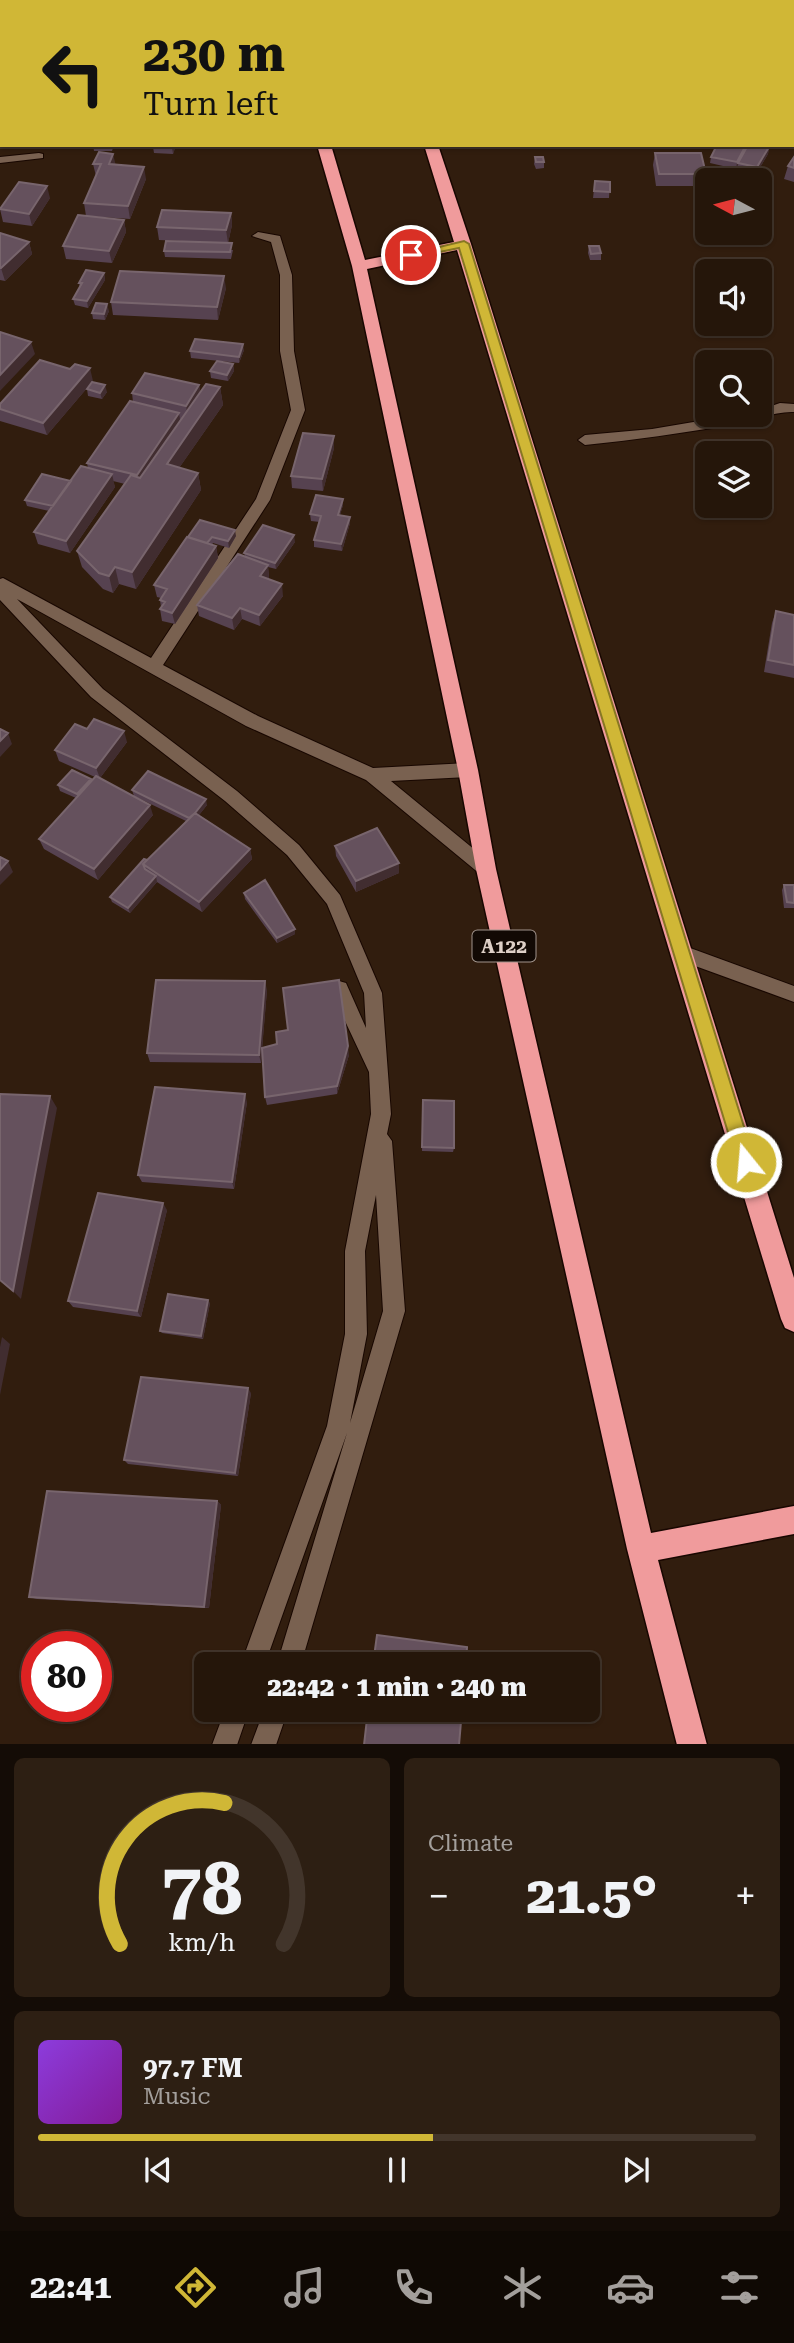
<!DOCTYPE html>
<html lang="en">
<head>
<meta charset="utf-8">
<style>
	:root { --surface:#25160a; --page:#2d1f13; --text:#f1f3f6; --muted:#a39f9c; --line:#42352b; --accent:#d0b736 }
	body { margin:0; font-family:"Roboto Serif",serif; background:var(--page); color:var(--text); height:100vh; display:flex; flex-direction:column; font-size:26px; white-space:nowrap }
	* { box-sizing:border-box; margin:0 }
	p { font-size:23px; color:var(--muted) }
	.icon { flex:none; width:38px; height:38px; fill:none; stroke:currentColor; stroke-width:2; stroke-linecap:round; stroke-linejoin:round }
	.map { position:relative; height:1744px; overflow:hidden }
	.side { display:flex; flex-direction:column; gap:14px; padding:14px; background:#140c06; flex:1 }
	.side>* { flex:none }
	.banner { position:absolute; left:0px; top:0px; width:794px; height:147px; box-shadow:0 2px 5px #0004,0 0 0 2px var(--line); background:#d0b736; color:#111; overflow:hidden }
	.needle { width:46px; rotate:277deg }
	.buttons { position:absolute; left:695px; top:168px; display:grid; gap:14px }
	.buttons a { display:grid; place-items:center; width:77px; height:77px; border-radius:10px; background:var(--surface); box-shadow:0 2px 5px #0004,0 0 0 2px var(--line); font-size:35px }
	.speed { position:absolute; left:21px; top:1631px; display:flex; gap:14px; font-size:35px; font-weight:700; text-align:center }
	.speed>* { display:grid; place-content:center; width:91px; height:91px; border-radius:50%; background:var(--surface); box-shadow:0 2px 5px #0004,0 0 0 2px var(--line); line-height:1 }
	.speed .limit { border:10px solid #d22; background:#fff; color:#111 }
	.pin { position:absolute; display:grid; place-items:center; width:60px; height:60px; color:#fff; margin:-30px; border:4px solid #fff; border-radius:50%; box-shadow:0 2px 7px #0007 }
	.me { position:absolute; width:77px; margin:-38px; rotate:343deg; stroke-linejoin:round; filter:drop-shadow(0 0 5px #0008) }
	.turn { display:flex; align-items:center; gap:24px; height:147px; padding:0 28px; font-size:32px }
	.turn .icon { width:91px; height:91px; stroke-width:2.5 }
	.turn b { display:block; font-size:49px; line-height:60px }
	.big { font-size:52px; font-weight:800; line-height:1.1 }
	.side .card { flex:1; display:flex; flex-direction:column; justify-content:center; gap:10px; min-width:0; padding:0 24px; border-radius:10px; background:var(--page) }
	.side .dial { align-items:center; gap:0 }
	.dial svg { height:182px; overflow:visible; fill:none; stroke:var(--line); stroke-width:7; stroke-linecap:round; text-anchor:middle }
	.dial text { fill:var(--text); stroke:none }
	.song { display:flex; align-items:center; gap:21px }
	.cover { width:84px; height:84px; border-radius:10px; background:linear-gradient(135deg,hsl(270 70% 55%),hsl(290 70% 35%)) }
	.played { height:7px; border-radius:4px; background:linear-gradient(90deg,var(--accent) 55%,var(--line) 55%) }
	.keys { display:flex; justify-content:space-around; direction:ltr }
	.heat { display:flex; justify-content:space-between; align-items:center; font-size:38px; direction:ltr }
	.side .tiles { flex:1; display:grid; gap:14px; grid-template-columns:1fr 1fr }
	.card:last-child { grid-column:span 2 }
	.trip { position:absolute; left:194px; top:1652px; width:406px; height:70px; border-radius:10px; background:var(--surface); box-shadow:0 2px 5px #0004,0 0 0 2px var(--line); font-weight:800; line-height:70px; text-align:center }
	.tab-bar { display:flex; height:112px; justify-content:space-around; align-items:center; background:#0f0904; color:var(--muted) }
	.tab-bar .icon { width:49px; height:49px }
	.tab-bar .current { color:var(--accent) }
	.tab-bar b { font-size:32px; color:var(--text) }
	.map>svg:first-child { display:block }
	.lines { fill:none; stroke-linecap:round; stroke-linejoin:round }
	.minor-casing { stroke:#180700; stroke-width:2 }
	.highway-casing { stroke:#180700; stroke-width:3 }
	.minor { fill:#796150; fill-rule:evenodd }
	.highway { fill:#f09b9c; fill-rule:evenodd }
	.wall { fill:#564250 }
	.shaded-wall { fill:#412d30 }
	.building { fill:#65515d; stroke:#78656d; stroke-width:2 }
	.route { fill:#d0b736; stroke:#877723; stroke-width:2 }
	.labels { text-anchor:middle; stroke-width:7; stroke-linejoin:round; paint-order:stroke }
	.shield { fill:#120904; stroke:#a1948c; stroke-width:2 }
	.shield-label { font-size:19px; font-weight:bold; fill:#ded0c7 }
</style>
</head>
<body>
<div class="map">
<svg width="794" height="1745" viewBox="0 0 794 1745">
	<rect width="100%" height="100%" fill="#311d0e"/>
	<g class="lines">
		<g class="minor-casing">
			<path id="minor" d="M0,1L5,2H2V7Z
				M793,142L794,148L789,147L787,145H793Z
				M39,153L43,154V158L0,163V157Z
				M258,232L280,236L292,275L294,351L305,410L270,500L163,665L258,716L373,768L468,763L474,765L476,770L474,775L468,777L391,781L492,864L495,869L492,874L486,876L480,874L366,780L246,726L17,599L103,689L237,791L299,845L340,895L382,993L391,1114L387,1134L392,1141L405,1311L301,1664H277L347,1433L265,1664H241L327,1426L345,1334V1251L371,1114L369,1072L330,989L332,983L339,981L346,983L366,1028L364,993L327,904L287,855L225,801L91,697L0,600V579L3,578L151,658L256,499L291,410L280,351V275L271,242L252,236ZM376,1195L383,1311L350,1423L367,1334L365,1251Z
				M780,403L794,404V412C775,411 751,421 731,425C682,433 634,440 585,445L578,440L585,435L652,429L735,415H760V410Z
				M682,945L794,986V1002L676,959L673,953L676,947Z
				M225,1710H249L237,1745H212Z
				M264,1710H288L276,1745H251Z"/>
		</g>
		<g class="highway-casing">
			<path id="highway" d="M273,0H285L286,2H274Z
				M375,0H387L388,2H376Z
				M317,145H331L365,260L454,242L424,145H438L471,244L794,1278V1332L785,1328L781,1319L457,250L367,269L478,770L496,869L651,1533L794,1506V1534L658,1560L707,1745H677L627,1549L476,869L458,770L352,266Z"/>
		</g>
		<use href="#minor" class="minor"/>
		<use href="#highway" class="highway"/>
	</g>
	<path class="wall" d="M93,145H114L112,151H94Z
		M176,145L173,154L154,153L153,147Z
		M769,147L768,154L756,174L737,169L738,164L736,169L710,163L711,157Z
		M655,153L706,174L703,186H656L653,165Z
		M535,157L544,162V168L536,169L534,164Z
		M794,157V182L784,179L788,166Z
		M93,164L116,165L146,179L130,219L86,216L84,203L96,176Z
		M595,181L610,182L609,198H593Z
		M50,198L32,226L3,222L0,209Z
		M231,213L232,225L228,243L159,240L157,227Z
		M124,220L126,232L112,263L66,259L63,246Z
		M0,233L29,242L32,254L5,281L0,280Z
		M589,246L601,253V260H590L588,253Z
		M233,250L231,259L165,257L164,251Z
		M104,273L105,280L88,308L75,305L73,299L80,288L79,283Z
		M226,288L218,320L113,315L111,302Z
		M109,311L105,320L93,319L92,313Z
		M244,350L239,363L191,358L190,351Z
		M233,364L234,371L228,381L211,378L210,371Z
		M93,381L47,435L0,421V404Z
		M199,385L200,392L220,387L223,405L179,468L198,473L201,490L136,589L119,584L113,593L103,589L82,567L77,551L125,484L113,481L115,487L70,553L38,544L34,532L49,511L27,506L25,500L71,481L88,468L87,463L133,402L132,393Z
		M87,389L107,392L102,399L88,396Z
		M334,436V448L323,491L292,488L291,476Z
		M343,505L340,515L350,523L342,551L314,547V540L320,522L311,521L310,514Z
		M200,520L236,536L229,548L213,543L212,545L216,546L218,558L175,624L162,621L160,609L161,607L160,600L161,598L157,597L154,585Z
		M295,542L276,569L268,567L269,577L268,579L283,596L260,626L242,619L234,630L199,616L197,605L245,556L244,553Z
		M776,611L794,615V678L764,672L772,623Z
		M87,729L127,742L100,778L153,815L98,880L44,849L39,839L76,798L60,791L58,785L91,781L95,777L59,761L55,750Z
		M132,790L207,805L199,815L250,849L252,859L202,912L157,882L130,913L112,902L110,897L186,821L134,796Z
		M335,846L399,873L356,892L336,856Z
		M784,885H794V908H784L782,890Z
		M244,893L295,929V934L277,943L245,899Z
		M267,990L262,1048L349,1055L337,1094L267,1105L265,1097L262,1050L261,1063L150,1062L147,1053Z
		M423,1100L454,1148L453,1152L422,1151Z
		M247,1102L234,1189L142,1182L138,1175Z
		M167,1210L141,1317L73,1307L68,1301Z
		M210,1303L203,1339L162,1333L160,1331Z
		M251,1393L238,1476L128,1464L124,1460Z
		M217,1501L221,1505L209,1608L37,1599L29,1597Z"/>
	<path class="shaded-wall" d="M2,45V60L0,61V46Z
		M173,145H176L173,154L172,148Z
		M746,145L745,150L736,169L737,162Z
		M769,147L768,154L756,174L757,167Z
		M113,154L116,166L109,164Z
		M144,167L146,179L130,219L128,206Z
		M47,186L50,198L32,226L29,214Z
		M231,213L232,225L228,243L226,230Z
		M124,220L126,232L112,263L109,251Z
		M29,242L32,254L5,281L1,268Z
		M104,273L105,280L88,308L87,301Z
		M224,276L226,288L218,320L217,307Z
		M107,304L109,311L105,320L104,314Z
		M31,342L35,354L0,391V375Z
		M243,344L244,350L239,363V357Z
		M233,364L234,371L228,381L227,375Z
		M90,368L93,381L47,435L43,423Z
		M105,385L107,392L102,399L100,393Z
		M199,385L201,397L188,418L186,406Z
		M220,387L223,405L170,481L167,464Z
		M179,413L181,425L140,488L137,475Z
		M334,436V448L323,491L322,479Z
		M198,473L201,490L136,589L132,572Z
		M112,474L115,487L70,553L66,541Z
		M343,499V505L338,521V515Z
		M350,517V523L342,551L341,544Z
		M235,530L236,536L229,548L228,541Z
		M294,535L295,542L276,569L275,563Z
		M216,546L218,558L175,624L172,613Z
		M268,565L269,577L261,588L260,576Z
		M115,567L119,584L113,593L109,576Z
		M282,584L283,596L260,626L259,615Z
		M240,608L242,619L234,630L232,618Z
		M124,731L127,742L100,778L96,768Z
		M8,733L12,744L0,757V741Z
		M206,799L207,805L192,824L191,819Z
		M150,805L153,815L98,880L94,869Z
		M250,849L252,859L202,912L199,902Z
		M8,861L13,872L0,885V870Z
		M399,863V873L356,892V881Z
		M156,876L157,882L130,913L128,908Z
		M295,929V934L277,943V938Z
		M265,981L267,990L261,1063L259,1055Z
		M348,1046L349,1055L337,1094V1086Z
		M245,1094L247,1102L234,1189L232,1182Z
		M50,1096L57,1108L21,1299L13,1291Z
		M163,1203L167,1210L141,1317L137,1311Z
		M208,1300L210,1303L203,1339L201,1336Z
		M2,1337L10,1344L0,1395V1347Z
		M248,1388L251,1393L238,1476L235,1473Z
		M217,1501L221,1505L209,1608L204,1607Z"/>
	<path class="building" d="M98,0H140L138,2H97Z
		M195,0H207L214,2H193Z
		M2,12V45L0,46V13Z
		M154,145H173L172,148L153,147Z
		M717,145H746L737,162L711,157Z
		M748,145H762L769,147L757,167L738,163Z
		M99,152L113,154L109,164L144,167L128,206L84,203L101,164H93Z
		M655,153H701L706,174H659Z
		M535,157H543L544,162H536Z
		M794,157V168L788,166Z
		M595,181L610,182V192L594,191Z
		M19,182L47,186L29,214L0,209Z
		M162,210L231,213L226,230L157,227Z
		M78,215L124,220L109,251L63,246Z
		M0,233L29,242L1,268H0Z
		M166,241L232,243L230,252L164,251Z
		M589,246H599L601,253L591,254Z
		M86,270L104,273L87,301L73,299L82,283H79Z
		M120,271L224,276L217,307L111,302Z
		M96,303L107,304L104,314L92,313Z
		M0,332L31,342L0,375Z
		M195,339L243,344L239,357L190,351Z
		M40,360L70,369L75,364L90,368L43,423L0,409V404Z
		M217,361L233,364L227,375L210,371Z
		M145,373L199,385L186,406L132,393Z
		M92,382L105,385L100,393L87,389Z
		M206,384L220,387L167,464L198,473L132,572L115,567L109,576L99,573L77,551L131,475L140,478Z
		M130,401L179,413L137,475L87,463Z
		M303,433L334,436L322,479L291,476Z
		M81,466L112,474L66,541L34,532Z
		M42,474L71,481L53,506L25,500Z
		M316,495L343,499L338,515L350,517L341,544L314,540L321,516L310,514Z
		M200,520L235,530L228,541L212,537L207,543L188,537Z
		M263,525L294,535L275,563L244,553Z
		M187,537L216,546L172,613L160,609L165,602L160,600L167,589L154,585Z
		M238,554L268,565L260,576L282,584L259,615L240,608L232,618L197,605Z
		M776,611L794,615V665L768,660Z
		M94,719L124,731L96,768L55,750L75,724L87,729Z
		M0,729L8,733L0,741Z
		M72,770L91,779L77,794L58,785Z
		M148,771L206,799L195,813L189,818L132,790Z
		M96,776L150,805L94,869L39,839Z
		M195,813L250,849L199,902L143,864Z
		M377,828L399,863L356,881L335,846Z
		M0,857L8,861L0,870Z
		M144,859L147,860L143,864L145,869L156,876L128,908L110,897Z
		M265,880L295,929L277,938L244,893Z
		M784,885H794V903L787,902Z
		M156,980L265,981L259,1055L147,1053Z
		M339,980L348,1046L337,1086L265,1097L262,1048L277,1044L276,1032L288,1030L283,988Z
		M155,1087L245,1094L232,1182L138,1175Z
		M0,1094L50,1096L13,1291L0,1280Z
		M423,1100L454,1101V1148L422,1147Z
		M98,1193L163,1203L137,1311L68,1301Z
		M168,1294L208,1300L201,1336L160,1331Z
		M141,1377L248,1388L235,1473L124,1460Z
		M47,1491L217,1501L204,1607L29,1597Z
		M377,1635L467,1647L466,1664H373Z
		M368,1710H462L459,1745H364Z"/>
	<path class="route" d="M464,241L469,244L755,1162L753,1168L746,1171L740,1168L737,1162L459,248L411,258L406,255Z"/>
	<g class="labels">
		<rect class="shield" x="472.5" y="930.5" width="63" height="31" rx="5"/>
		<g class="shield-label">
			<text x="504" y="953">A122</text>
		</g>
	</g>
</svg>
<div class="buttons">
<a><svg class="needle" viewBox="-14 -14 28 28"><path d="M0-13l5 13h-10z" fill="#e53935"/><path d="M0 13l5-13h-10z" fill="#a39f9c"/></svg></a>
<a><svg class="icon" aria-label="sound" viewBox="0 0 24 24"><path d="M4 9h4l5-4v14l-5-4H4zM17 9q2 3 0 6"/></svg></a>
<a><svg class="icon" aria-label="search" viewBox="0 0 24 24"><circle cx="10" cy="10" r="6"/><path d="M15 15l6 6"/></svg></a>
<a><svg class="icon" aria-label="layers" viewBox="0 0 24 24"><path d="M12 4l9 5-9 5-9-5zM3 14l9 5 9-5"/></svg></a>
</div>
<div class="speed"><div class="limit">80</div></div>
<div class="pin" style="left:411px;top:255px;background:#d93025"><svg class="icon" aria-label="arrive" viewBox="0 0 24 24"><path d="M6 21V4h12l-3 4 3 4H6"/></svg></div>
<svg class="me" style="left:746px;top:1162px" viewBox="-20 -20 40 40"><circle r="17" fill="#d0b736" stroke="#fff" stroke-width="3"/><path d="M0-11L8 9 0 5-8 9z" fill="#fff"/></svg>
<div class="trip">22:42 · 1 min · 240 m</div>
<div class="banner">
<div class="turn"><svg class="icon" aria-label="left" viewBox="0 0 24 24"><path d="M17 20v-9H6M10 6l-5 5 5 5"/></svg><div><b>230 m</b>Turn left</div></div>
</div>
</div>
<section class="side">
<div class="tiles">
<div class="card dial"><svg viewBox="0 0 100 80">
<path d="M14 69A42 42 0 1 1 86 69"/>
<path d="M14 69A42 42 0 0 1 60 7" stroke="#d0b736"/>
<text x="50" y="56" font-size="32" font-weight="700">78</text>
<text x="50" y="72" font-size="11">km/h</text>
</svg></div>
<div class="card"><p>Climate</p>
<div class="heat"><a>−</a><b class="big">21.5°</b><a>+</a></div>
</div>
<div class="card">
<div class="song"><i class="cover"></i><div><b>97.7 FM</b><p>Music</p></div></div>
<div class="played"></div>
<div class="keys"><svg class="icon" aria-label="previous" viewBox="0 0 24 24"><path d="M18 5L8 12l10 7zM5 5v14"/></svg><svg class="icon" aria-label="pause" viewBox="0 0 24 24"><path d="M8 5v14M16 5v14"/></svg><svg class="icon" aria-label="next" viewBox="0 0 24 24"><path d="M6 5l10 7-10 7zM19 5v14"/></svg></div>
</div>
</div>
</section>
<nav class="tab-bar">
<b>22:41</b>
<svg class="icon current" aria-label="directions" viewBox="0 0 24 24"><path d="M12 3l9 9-9 9-9-9zM9 14v-3h6M13 9l2 2-2 2"/></svg>
<svg class="icon" aria-label="music" viewBox="0 0 24 24"><path d="M9 18V5l10-2v13"/><circle cx="6" cy="18" r="3"/><circle cx="16" cy="16" r="3"/></svg>
<svg class="icon" aria-label="phone" viewBox="0 0 24 24"><path d="M5 4h4l2 5-3 2q2 4 5 5l2-3 5 2v4C11 20 4 13 5 4z"/></svg>
<svg class="icon" aria-label="climate" viewBox="0 0 24 24"><path d="M12 3v18M4 7l16 10M4 17L20 7"/></svg>
<svg class="icon" aria-label="car" viewBox="0 0 24 24"><path d="M5 17H2v-5l4-1 3-4h7l3 4 3 1v5h-3M9 17h6M6 11h13"/><circle cx="7" cy="17" r="2"/><circle cx="17" cy="17" r="2"/></svg>
<svg class="icon" aria-label="filters" viewBox="0 0 24 24"><path d="M4 7h16M4 17h16"/><circle cx="9" cy="7" r="2"/><circle cx="15" cy="17" r="2"/></svg>
</nav>
</body>
</html>
